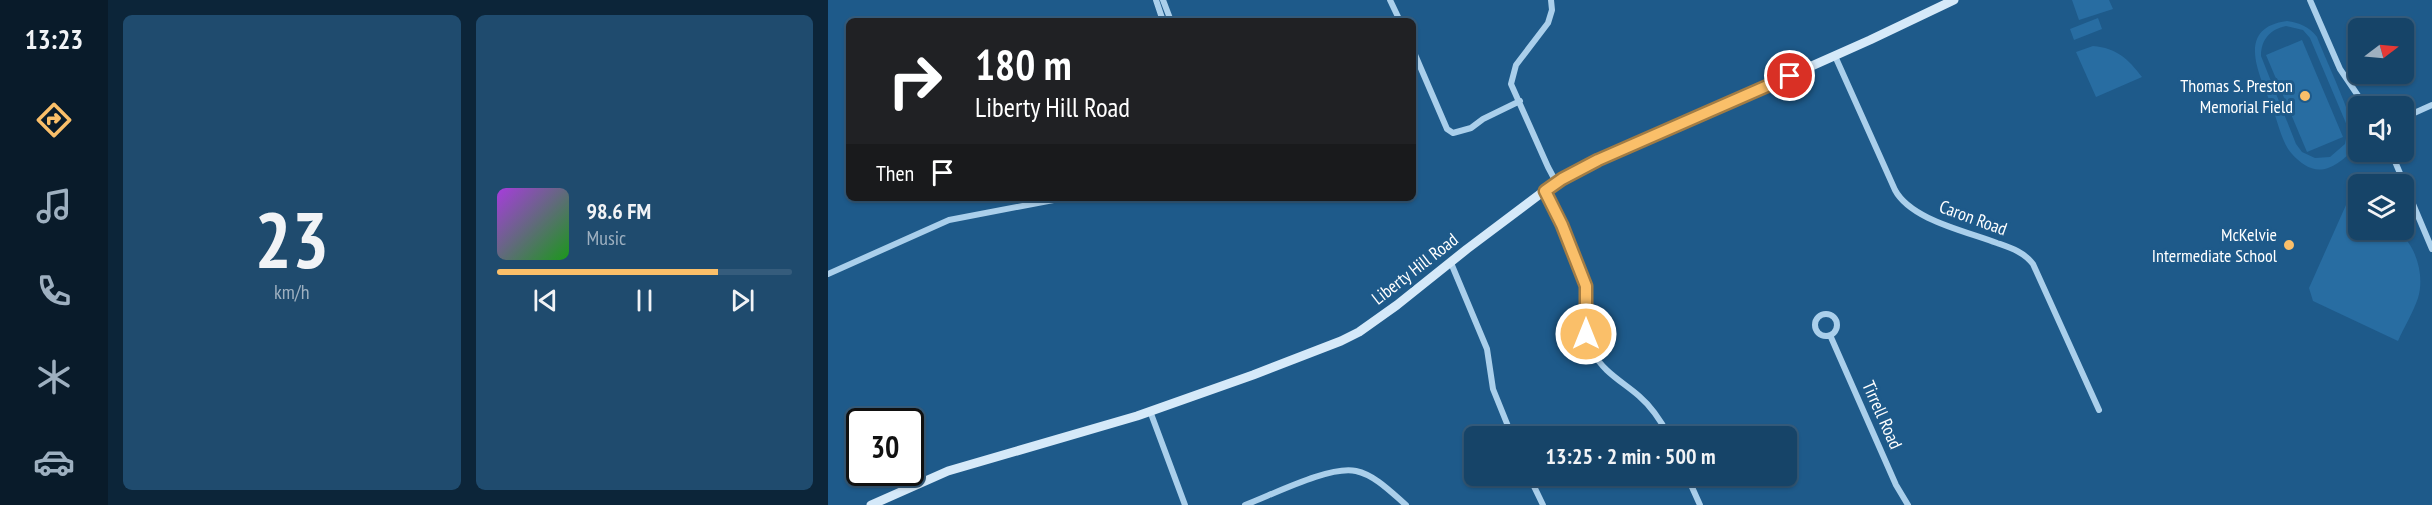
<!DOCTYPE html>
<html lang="en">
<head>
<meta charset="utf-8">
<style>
	:root { --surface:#164468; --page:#1f4b6e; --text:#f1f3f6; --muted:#9eb0c0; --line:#355c7c; --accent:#fabf69 }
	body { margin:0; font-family:"PT Sans Narrow",sans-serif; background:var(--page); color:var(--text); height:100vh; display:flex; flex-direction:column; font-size:22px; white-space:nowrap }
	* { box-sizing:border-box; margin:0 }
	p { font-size:20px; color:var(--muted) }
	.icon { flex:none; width:33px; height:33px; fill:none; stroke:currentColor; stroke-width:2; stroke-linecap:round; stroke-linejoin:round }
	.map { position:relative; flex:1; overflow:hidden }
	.panel { display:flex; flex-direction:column; gap:15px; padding:15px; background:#0c2539; width:720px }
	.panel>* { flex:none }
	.hud { position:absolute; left:18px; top:18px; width:570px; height:183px; border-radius:9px; box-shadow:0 2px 4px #0004,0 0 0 2px var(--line); background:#202124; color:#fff; overflow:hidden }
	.needle { width:39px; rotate:74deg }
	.fabs { position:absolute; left:1520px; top:18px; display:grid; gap:12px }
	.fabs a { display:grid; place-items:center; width:66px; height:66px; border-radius:9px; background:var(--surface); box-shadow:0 2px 4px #0004,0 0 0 2px var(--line); font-size:30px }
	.speed { position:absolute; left:18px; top:408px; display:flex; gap:12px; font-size:30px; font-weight:700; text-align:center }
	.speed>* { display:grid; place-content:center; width:78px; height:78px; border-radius:50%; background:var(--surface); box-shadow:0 2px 4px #0004,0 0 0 2px var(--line); line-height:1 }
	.speed .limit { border:3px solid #111; border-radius:9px; background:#fff; color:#111 }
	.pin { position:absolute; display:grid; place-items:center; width:51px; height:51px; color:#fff; margin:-26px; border:3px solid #fff; border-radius:50%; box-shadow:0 2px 6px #0007 }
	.me { position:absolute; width:66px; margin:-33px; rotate:0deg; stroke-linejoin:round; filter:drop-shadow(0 0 4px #0008) }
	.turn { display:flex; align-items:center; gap:21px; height:126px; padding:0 30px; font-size:27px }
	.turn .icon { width:78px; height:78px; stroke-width:2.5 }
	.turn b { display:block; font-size:42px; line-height:51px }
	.then { display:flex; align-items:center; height:57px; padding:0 30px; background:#0003; gap:12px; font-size:22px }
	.panel .tile { flex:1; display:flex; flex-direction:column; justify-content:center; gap:9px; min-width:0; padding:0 21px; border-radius:9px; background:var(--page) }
	.panel .dial { align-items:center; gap:0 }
	.dial b { font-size:78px; line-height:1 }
	.song { display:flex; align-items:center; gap:18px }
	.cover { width:72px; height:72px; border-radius:9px; background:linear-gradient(135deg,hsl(280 70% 55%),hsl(120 70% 35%)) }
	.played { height:6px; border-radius:3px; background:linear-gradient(90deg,var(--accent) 75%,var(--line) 75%) }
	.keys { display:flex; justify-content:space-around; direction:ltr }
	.panel .tiles { flex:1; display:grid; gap:15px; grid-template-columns:repeat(2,1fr) }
	.trip { position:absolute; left:636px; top:426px; width:333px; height:60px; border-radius:9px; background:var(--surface); box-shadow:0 2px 4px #0004,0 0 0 2px var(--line); font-weight:700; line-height:60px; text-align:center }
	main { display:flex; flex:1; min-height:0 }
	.menu { display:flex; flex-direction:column; width:108px; justify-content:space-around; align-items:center; background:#091b2a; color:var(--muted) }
	.menu .icon { width:42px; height:42px }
	.menu .selected { color:var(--accent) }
	.menu b { font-size:27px; color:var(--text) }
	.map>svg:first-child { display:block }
	.green { fill:#286da2; fill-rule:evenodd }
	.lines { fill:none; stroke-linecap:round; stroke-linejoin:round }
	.street { stroke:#aacfeb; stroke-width:6 }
	.secondary { stroke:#d5e9f9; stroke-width:9 }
	.route-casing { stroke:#a27c44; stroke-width:15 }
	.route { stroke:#fabf69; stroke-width:10 }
	.poi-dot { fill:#fabf69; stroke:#1e5a8a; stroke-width:2 }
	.labels { text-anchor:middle; stroke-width:6; stroke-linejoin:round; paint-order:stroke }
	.poi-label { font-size:18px; fill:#fff; stroke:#1e5a8a; text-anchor:end }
	.street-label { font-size:18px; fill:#fff; stroke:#1e5a8a }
</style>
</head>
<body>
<main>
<nav class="menu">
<b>13:23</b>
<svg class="icon selected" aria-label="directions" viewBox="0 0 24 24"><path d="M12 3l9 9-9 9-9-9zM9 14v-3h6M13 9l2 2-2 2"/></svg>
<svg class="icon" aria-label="music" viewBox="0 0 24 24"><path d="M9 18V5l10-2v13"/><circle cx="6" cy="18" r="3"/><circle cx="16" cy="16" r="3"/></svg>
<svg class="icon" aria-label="phone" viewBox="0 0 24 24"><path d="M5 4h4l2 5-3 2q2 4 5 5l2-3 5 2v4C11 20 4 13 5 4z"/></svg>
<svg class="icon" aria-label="climate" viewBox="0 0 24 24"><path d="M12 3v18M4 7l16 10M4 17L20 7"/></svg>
<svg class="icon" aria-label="car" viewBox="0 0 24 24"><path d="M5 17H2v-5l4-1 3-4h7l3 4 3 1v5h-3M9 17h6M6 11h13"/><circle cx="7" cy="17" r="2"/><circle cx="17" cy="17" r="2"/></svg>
</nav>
<section class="panel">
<div class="tiles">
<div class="tile dial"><b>23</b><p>km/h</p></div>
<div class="tile">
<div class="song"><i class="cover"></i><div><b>98.6 FM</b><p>Music</p></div></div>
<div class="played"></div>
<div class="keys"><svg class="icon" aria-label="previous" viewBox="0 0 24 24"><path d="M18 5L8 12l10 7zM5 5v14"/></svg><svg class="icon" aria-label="pause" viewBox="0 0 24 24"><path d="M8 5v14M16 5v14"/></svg><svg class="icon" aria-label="next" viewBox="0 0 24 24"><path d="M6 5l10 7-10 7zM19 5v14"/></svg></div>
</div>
</div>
</section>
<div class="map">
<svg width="1604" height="505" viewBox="0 0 1604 505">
	<rect width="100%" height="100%" fill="#1e5a8a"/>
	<path class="green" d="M1244,0H1281L1285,9L1251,20Z
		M1270,18L1274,29L1246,40L1242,29Z
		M1459,21C1471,23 1481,26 1489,37C1496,56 1528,123 1527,139C1525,153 1513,163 1500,168C1486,173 1474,165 1464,154C1454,143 1450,123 1445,109C1433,78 1405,28 1459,21ZM1458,26L1475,30L1482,38L1520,128L1517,144L1502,157L1487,158L1474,152L1468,144L1433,56C1433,39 1443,29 1458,26Z
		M1474,40L1515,137L1479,152L1438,55Z
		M1265,46C1289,48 1300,59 1314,77L1268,97L1248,52Z
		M1518,205L1530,210V230H1568C1588,244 1597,275 1590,298C1585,313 1576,327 1570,341L1485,301L1481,288Z"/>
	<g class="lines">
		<path class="street" d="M328,0L335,21
			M335,0L343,21
			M562,0L572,21
			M723,0L724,10L720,23L688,65L683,84L720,167L728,182
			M1482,0L1512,69L1537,106
			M585,50L616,122L619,129L625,133L643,128L655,119L692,101
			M1007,56L1067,190C1083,220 1138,231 1169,243C1183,248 1196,252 1205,264L1271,410
			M1575,118L1604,105
			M1563,152L1604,249
			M717,191C732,220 750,252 757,284C763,308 753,328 765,352C775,372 795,382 811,396C825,408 833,421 841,436
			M623,263L659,349L665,389L684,436
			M0,274L121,220L236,198
			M987 325a11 11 0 1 1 22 0a11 11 0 1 1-22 0Z
			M1002,335L1068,485L1080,505
			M322,411L357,505
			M701,476L715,505
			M859,476L872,505
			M417,505C444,495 502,465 528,471C547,475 564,493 578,505"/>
		<path class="secondary" d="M43,505L120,471L309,416L425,375L513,341L531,332L569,305L639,249L728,182L746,172L1042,40L1126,0"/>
	</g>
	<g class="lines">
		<g class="route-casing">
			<path id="route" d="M758,334V286L734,225L717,191L734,179L770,160L962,76"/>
		</g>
		<use href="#route" class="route"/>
	</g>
	<g class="poi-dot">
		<circle cx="1477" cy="96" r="6"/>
		<circle cx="1461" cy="245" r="6"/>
	</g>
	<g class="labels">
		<g class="poi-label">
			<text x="1465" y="92">Thomas S. Preston<tspan x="1465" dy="21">Memorial Field</tspan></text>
			<text x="1449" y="241">McKelvie<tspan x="1449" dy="21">Intermediate School</tspan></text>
		</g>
		<g class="street-label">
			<text transform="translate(1145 218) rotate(20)" y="6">Caron Road</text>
			<text transform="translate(587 269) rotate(-38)" y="6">Liberty Hill Road</text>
			<text transform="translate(1054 415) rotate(66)" y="6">Tirrell Road</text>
		</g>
	</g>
</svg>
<div class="fabs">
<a><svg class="needle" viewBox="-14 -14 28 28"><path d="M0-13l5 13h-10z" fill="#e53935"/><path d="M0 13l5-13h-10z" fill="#9eb0c0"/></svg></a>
<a><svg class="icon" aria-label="sound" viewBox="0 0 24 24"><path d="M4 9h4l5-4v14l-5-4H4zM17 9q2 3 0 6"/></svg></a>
<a><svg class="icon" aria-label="layers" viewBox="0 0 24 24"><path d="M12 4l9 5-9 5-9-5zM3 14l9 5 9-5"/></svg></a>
</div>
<div class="speed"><div class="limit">30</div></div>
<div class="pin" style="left:962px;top:76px;background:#d93025"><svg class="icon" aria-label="arrive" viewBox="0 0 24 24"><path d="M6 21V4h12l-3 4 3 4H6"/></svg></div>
<svg class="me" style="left:758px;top:334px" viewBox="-20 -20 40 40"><circle r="17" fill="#fabf69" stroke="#fff" stroke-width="3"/><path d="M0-11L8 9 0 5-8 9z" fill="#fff"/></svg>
<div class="trip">13:25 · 2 min · 500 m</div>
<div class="hud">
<div class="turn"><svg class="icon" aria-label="right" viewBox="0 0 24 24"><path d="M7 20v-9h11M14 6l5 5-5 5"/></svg><div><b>180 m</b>Liberty Hill Road</div></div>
<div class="then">Then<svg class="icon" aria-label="arrive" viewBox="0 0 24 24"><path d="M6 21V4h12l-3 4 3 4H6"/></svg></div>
</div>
</div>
</main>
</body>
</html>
